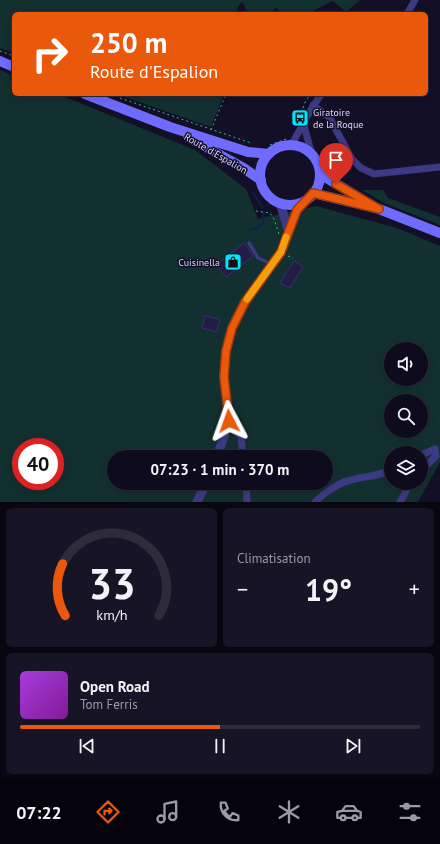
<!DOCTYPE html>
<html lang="fr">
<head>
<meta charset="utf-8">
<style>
	:root { --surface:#0e0b1c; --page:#171425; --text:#f1f3f6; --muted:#9b9ba3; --line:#2e2b3b; --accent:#ea580c }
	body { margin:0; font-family:"PT Sans",sans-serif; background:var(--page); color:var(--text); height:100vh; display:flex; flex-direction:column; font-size:15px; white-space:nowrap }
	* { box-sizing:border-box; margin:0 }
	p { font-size:13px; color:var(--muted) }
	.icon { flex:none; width:22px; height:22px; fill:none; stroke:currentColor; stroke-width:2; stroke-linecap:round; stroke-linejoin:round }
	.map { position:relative; height:502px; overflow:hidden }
	.side { display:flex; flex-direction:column; gap:6px; padding:6px; background:#08060f; flex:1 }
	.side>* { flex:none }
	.banner { position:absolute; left:12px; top:12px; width:416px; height:84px; border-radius:6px; box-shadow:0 2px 10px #0003,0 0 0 1px var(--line); background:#ea580c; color:#fff; overflow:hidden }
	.controls { position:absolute; left:384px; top:342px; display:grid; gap:8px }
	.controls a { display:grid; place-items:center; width:44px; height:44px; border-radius:50%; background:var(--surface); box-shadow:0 2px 10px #0003,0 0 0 1px var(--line); font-size:20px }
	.speed { position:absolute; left:12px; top:438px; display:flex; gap:8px; font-size:20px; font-weight:700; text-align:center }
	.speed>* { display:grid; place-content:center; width:52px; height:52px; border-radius:50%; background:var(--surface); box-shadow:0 2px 10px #0003,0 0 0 1px var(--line); line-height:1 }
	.speed .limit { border:6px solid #d22; background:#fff; color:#111 }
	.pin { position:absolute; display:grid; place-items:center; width:34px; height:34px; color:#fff; margin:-41px -17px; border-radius:50% 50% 50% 0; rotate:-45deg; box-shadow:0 0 4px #0007 }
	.pin .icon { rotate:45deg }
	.me { position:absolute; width:44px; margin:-22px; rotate:356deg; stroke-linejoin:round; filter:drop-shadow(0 0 3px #0008) }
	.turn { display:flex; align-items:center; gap:14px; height:84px; padding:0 12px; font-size:18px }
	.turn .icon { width:52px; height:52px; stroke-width:2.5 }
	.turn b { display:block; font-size:28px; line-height:34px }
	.big { font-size:30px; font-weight:700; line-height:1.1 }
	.side .tile { flex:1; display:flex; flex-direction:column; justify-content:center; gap:6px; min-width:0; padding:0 14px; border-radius:6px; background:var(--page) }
	.side .dial { align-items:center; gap:0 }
	.dial svg { height:104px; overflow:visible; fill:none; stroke:var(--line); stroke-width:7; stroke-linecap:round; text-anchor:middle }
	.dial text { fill:var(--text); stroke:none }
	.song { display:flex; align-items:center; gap:12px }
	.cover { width:48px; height:48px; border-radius:6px; background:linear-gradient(135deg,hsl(280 70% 55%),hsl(290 70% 35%)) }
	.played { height:4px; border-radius:2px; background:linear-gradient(90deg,var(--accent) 50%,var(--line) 50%) }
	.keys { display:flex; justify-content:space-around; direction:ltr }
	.heat { display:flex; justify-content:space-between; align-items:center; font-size:22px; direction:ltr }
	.side .tiles { flex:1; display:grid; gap:6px; grid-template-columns:1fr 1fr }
	.tile:last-child { grid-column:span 2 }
	.trip { position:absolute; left:107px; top:450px; width:226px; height:40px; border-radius:20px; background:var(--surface); box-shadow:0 2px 10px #0003,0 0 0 1px var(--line); font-weight:700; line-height:40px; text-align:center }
	.dock { display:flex; height:64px; justify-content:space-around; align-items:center; background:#06040b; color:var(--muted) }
	.dock .icon { width:28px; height:28px }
	.dock .on { color:var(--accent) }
	.dock b { font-size:18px; color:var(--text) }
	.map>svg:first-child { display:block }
	.green { fill:#12302f; fill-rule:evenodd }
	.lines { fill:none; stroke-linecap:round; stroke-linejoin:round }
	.stream { stroke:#0c2248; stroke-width:2 }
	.building { fill:#241b47; stroke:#3b2d73 }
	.path { stroke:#2fb8b0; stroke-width:1; stroke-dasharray:2 3; stroke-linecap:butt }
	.service { stroke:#3d3a85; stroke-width:3.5 }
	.minor { stroke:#3d3a85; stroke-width:7 }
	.tertiary { stroke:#3d3a85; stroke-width:9 }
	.secondary { stroke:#6f6bff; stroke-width:10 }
	.route-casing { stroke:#983908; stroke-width:10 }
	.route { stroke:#ea580c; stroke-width:7 }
	.slow { stroke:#f59e0b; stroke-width:7 }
	.labels { text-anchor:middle; stroke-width:3; stroke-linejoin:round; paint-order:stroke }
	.poi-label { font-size:10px; fill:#d9d4ff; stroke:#130f26; text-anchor:start }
	.street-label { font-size:10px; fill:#d9d4ff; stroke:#130f26 }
</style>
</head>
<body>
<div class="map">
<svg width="440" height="502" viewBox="0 0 440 502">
	<rect width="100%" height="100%" fill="#130f26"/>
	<path class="green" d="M0,0H360L346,12L333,1L307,14H279L278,9L275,8L272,14H256L246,10L244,4L241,2L235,14H14V53L0,48Z
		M0,70L14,76V94H58L195,150L246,189L258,219L316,206L397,228L440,246V462L418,502H0ZM391,349H421V379H391ZM391,401H421V431H391ZM21,447H55V481H21ZM391,453H421V483H391ZM114,457H326V483H114Z
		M116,94H224L211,127Z
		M362,190H383L388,198L440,217V225L384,203Z"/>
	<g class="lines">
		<path class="stream" d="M253,193L263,208
			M250,230L257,228L263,223L264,213"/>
	</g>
	<path class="building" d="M244,243L253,256L226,277L216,265Z
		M294,261L303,267L290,288L280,283Z
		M205,316L220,319L217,332L202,328Z"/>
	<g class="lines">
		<path class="path" d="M0,51L14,56
			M120,98L251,143
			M303,108L306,100L312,94
			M211,130L226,94
			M270,145L286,139
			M256,211L270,213L274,219L279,234
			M288,256L293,258"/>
		<path class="service" d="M249,243L258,258L272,264"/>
		<path class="minor" d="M407,14L415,0
			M313,105L329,117L352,159L361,168L374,174L440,167
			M304,126L312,155
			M291,145C302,128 309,109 322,94
			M229,421L241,436L243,457
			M421,455L435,449L436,456L421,471
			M246,483L247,502
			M315,502C327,491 339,482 355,479C368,476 379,476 391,470
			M400,502L411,483"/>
		<path class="tertiary" d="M280,203L288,229
			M217,457L229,421L224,377L226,351L232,328L245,302L281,252L297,210L306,200
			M197,502L206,483"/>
		<path class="secondary" d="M0,61L14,67
			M85,94L170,127L248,152L269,154
			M188,137L242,167L261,180
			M260 175a30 30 0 1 1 60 0a30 30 0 1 1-60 0Z
			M320,174L368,203
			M313,193L379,209L440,233"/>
	</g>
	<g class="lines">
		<g class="route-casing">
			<path id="route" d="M229,421L224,377L226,351L232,328L245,302L281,252L297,210L313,193L379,209L336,184"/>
		</g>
		<use href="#route" class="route"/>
		<path class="slow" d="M247,299L281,252L286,237"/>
	</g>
	<defs>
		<g id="bus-square" transform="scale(0.9)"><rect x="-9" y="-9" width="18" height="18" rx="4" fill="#00e5ff" stroke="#130f26"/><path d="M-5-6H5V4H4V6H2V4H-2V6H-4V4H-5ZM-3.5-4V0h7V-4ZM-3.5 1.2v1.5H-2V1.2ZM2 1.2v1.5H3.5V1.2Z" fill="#111"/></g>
		<g id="shop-square" transform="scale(0.9)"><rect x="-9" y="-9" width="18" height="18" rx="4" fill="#00e5ff" stroke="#130f26"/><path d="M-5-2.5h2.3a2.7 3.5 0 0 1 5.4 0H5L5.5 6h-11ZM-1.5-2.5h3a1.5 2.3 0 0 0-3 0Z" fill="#111"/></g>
	</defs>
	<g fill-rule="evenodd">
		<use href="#bus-square" x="300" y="118"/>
		<use href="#shop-square" x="233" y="262"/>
	</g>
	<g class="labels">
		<g class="poi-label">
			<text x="313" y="116">Giratoire<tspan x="313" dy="12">de la Roque</tspan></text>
			<text x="220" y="266" text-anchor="end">Cuisinella</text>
		</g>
		<g class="street-label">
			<text transform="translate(216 153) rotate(30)" y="4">Route d'Espalion</text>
		</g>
	</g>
</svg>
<div class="controls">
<a><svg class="icon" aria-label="sound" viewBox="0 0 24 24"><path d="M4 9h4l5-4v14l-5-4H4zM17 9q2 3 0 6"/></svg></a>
<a><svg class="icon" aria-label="search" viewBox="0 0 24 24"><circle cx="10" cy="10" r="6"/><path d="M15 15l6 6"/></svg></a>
<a><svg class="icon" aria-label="layers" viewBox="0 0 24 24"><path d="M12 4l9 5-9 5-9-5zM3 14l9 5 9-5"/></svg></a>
</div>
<div class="speed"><div class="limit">40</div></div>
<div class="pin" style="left:336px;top:184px;background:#d93025"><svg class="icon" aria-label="arrive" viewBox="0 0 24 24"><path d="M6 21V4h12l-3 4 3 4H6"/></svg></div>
<svg class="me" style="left:229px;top:421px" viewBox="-20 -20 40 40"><path d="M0-17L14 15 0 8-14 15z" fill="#ea580c" stroke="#fff" stroke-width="4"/></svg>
<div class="trip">07:23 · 1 min · 370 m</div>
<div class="banner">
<div class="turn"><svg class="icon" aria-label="right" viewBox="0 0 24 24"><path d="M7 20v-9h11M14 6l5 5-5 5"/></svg><div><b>250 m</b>Route d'Espalion</div></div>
</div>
</div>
<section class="side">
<div class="tiles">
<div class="tile dial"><svg viewBox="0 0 100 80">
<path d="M14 69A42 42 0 1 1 86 69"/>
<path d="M14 69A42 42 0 0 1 12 29" stroke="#ea580c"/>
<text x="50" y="56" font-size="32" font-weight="700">33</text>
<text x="50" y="72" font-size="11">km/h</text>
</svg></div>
<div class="tile"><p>Climatisation</p>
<div class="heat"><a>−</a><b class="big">19°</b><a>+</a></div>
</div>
<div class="tile">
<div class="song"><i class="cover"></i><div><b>Open Road</b><p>Tom Ferris</p></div></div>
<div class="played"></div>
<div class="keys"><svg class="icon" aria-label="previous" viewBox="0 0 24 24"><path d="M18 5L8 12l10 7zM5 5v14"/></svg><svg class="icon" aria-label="pause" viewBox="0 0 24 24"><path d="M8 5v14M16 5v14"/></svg><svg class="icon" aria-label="next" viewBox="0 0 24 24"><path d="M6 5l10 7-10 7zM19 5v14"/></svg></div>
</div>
</div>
</section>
<nav class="dock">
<b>07:22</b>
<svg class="icon on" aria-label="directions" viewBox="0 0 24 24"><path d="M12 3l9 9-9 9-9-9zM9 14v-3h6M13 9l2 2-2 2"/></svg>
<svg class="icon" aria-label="music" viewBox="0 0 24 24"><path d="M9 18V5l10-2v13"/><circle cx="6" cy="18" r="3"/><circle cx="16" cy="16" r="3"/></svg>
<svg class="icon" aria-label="phone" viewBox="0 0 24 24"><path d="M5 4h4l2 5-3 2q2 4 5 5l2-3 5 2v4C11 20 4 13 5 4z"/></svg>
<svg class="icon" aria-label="climate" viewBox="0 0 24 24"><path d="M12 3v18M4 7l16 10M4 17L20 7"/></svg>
<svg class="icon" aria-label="car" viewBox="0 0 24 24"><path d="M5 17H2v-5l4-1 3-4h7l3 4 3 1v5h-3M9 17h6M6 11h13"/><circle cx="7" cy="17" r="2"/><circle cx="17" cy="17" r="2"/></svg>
<svg class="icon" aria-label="filters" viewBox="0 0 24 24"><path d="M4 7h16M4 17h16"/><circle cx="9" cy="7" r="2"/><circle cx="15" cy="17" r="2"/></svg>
</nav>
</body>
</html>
